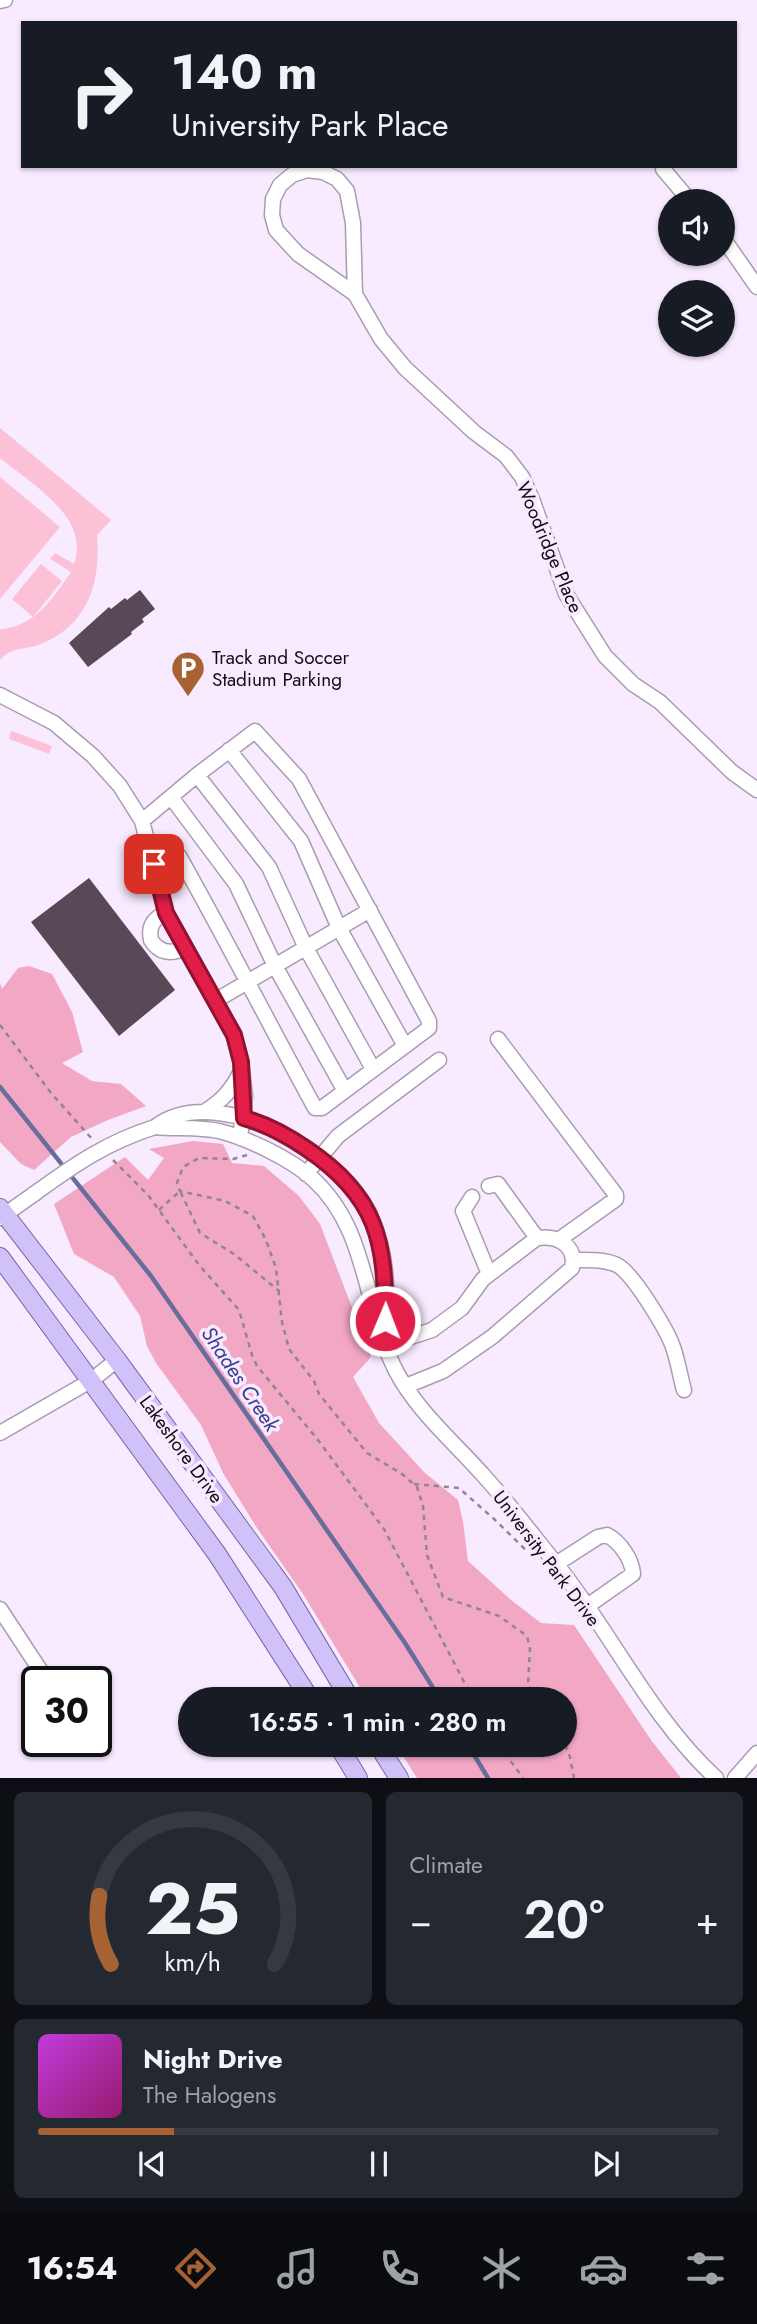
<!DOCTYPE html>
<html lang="en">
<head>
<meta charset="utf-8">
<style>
	:root { --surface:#171b24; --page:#242831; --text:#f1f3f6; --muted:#9ea1a6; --line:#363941; --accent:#a66232 }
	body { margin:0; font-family:Jost,sans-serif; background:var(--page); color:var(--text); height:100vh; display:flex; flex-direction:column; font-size:26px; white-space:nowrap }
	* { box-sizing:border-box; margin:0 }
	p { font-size:23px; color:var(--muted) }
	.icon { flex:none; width:38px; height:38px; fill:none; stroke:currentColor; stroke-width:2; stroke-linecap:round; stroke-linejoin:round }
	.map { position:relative; height:1778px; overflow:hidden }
	.drawer { display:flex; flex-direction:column; gap:14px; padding:14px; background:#0d0f14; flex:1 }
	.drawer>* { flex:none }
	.banner { position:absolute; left:21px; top:21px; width:716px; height:147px; border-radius:0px; box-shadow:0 2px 5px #0004; background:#171b24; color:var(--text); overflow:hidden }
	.fabs { position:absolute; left:658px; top:189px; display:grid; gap:14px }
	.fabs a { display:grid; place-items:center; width:77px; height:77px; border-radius:50%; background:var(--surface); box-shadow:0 2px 5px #0004; font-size:35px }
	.speed { position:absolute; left:21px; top:1666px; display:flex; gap:14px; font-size:35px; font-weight:700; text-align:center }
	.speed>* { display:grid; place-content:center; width:91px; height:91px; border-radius:50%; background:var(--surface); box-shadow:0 2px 5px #0004; line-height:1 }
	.speed .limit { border:4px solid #111; border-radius:10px; background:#fff; color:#111 }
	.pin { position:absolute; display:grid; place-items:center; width:60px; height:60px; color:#fff; margin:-30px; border-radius:14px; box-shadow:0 4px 10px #0006 }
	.me { position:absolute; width:77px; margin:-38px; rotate:1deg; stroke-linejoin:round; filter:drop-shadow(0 0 5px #0008) }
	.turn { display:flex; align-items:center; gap:24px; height:147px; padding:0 35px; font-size:32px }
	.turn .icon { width:91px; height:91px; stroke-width:2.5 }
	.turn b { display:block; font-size:49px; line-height:60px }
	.big { font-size:52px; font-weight:600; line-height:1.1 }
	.drawer .tile { flex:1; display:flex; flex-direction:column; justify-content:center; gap:10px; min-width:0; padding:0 24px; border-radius:10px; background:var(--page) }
	.drawer .dial { align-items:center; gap:0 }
	.dial svg { height:182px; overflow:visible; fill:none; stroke:var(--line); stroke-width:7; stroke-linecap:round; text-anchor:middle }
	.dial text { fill:var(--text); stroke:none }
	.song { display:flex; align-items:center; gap:21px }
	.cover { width:84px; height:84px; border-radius:10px; background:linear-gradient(135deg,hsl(290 70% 55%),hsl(320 70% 35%)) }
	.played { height:7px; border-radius:4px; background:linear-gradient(90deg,var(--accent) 20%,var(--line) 20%) }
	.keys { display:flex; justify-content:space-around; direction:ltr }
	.heat { display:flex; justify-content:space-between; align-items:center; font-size:38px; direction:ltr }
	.drawer .tiles { flex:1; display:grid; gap:14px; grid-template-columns:1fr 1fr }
	.tile:last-child { grid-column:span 2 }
	.trip { position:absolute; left:178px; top:1687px; width:399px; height:70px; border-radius:35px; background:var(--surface); box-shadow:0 2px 5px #0004; font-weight:600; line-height:70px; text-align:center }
	.tab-bar { display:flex; height:112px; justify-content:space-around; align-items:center; background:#090b0e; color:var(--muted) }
	.tab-bar .icon { width:49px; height:49px }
	.tab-bar .current { color:var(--accent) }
	.tab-bar b { font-size:32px; color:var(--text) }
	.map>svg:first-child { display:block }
	.green { fill:#fcc1d7 }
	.forest { fill:#f2a7c4 }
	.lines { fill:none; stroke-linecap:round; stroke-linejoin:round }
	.stream { stroke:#676d9c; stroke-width:4.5 }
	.building { fill:#594855 }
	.minor-casing { stroke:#aa9cb0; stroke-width:17 }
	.major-casing { stroke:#7967a6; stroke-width:20 }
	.path { stroke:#8f8594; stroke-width:2.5; stroke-dasharray:5 5; stroke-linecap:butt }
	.minor { stroke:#fff; stroke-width:14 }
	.major { stroke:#d0c1f9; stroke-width:18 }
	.minor-bridge-casing { stroke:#aa9cb0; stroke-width:17; stroke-linecap:butt }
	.minor-bridge { stroke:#fff; stroke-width:14 }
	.route-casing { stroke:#92132f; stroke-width:18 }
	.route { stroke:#e11d48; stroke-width:12 }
	.labels { text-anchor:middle; stroke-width:7; stroke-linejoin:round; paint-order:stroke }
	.street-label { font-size:19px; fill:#120d14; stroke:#f8eaff }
	.poi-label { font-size:19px; fill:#120d14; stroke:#f8eaff; text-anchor:start }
	.water-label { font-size:21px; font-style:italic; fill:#393f8b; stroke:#f8eaff }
</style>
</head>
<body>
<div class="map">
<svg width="757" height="1778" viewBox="0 0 757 1778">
	<rect width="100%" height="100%" fill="#f8eaff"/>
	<path class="green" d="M0,428L111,520L97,535C101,580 89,624 43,643C26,651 13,645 0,660V629C34,628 53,598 71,572L50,559L55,553L74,564C91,517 30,483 0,458Z
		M0,477L60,527L0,599Z
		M41,564L62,581L33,617L12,599Z
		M11,731L52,746L49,754L9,739Z"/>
	<path class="forest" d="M29,966L52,974L72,1012L83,1052L62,1063L92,1081L121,1084L146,1106L108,1120L71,1137L34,1170L21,1164L0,1142V983L2,989L18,968Z
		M193,1141L223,1144L232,1163L264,1166L299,1196L320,1224L371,1357L353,1377L379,1423L425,1473L458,1500L463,1522L468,1561L511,1600L541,1623L574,1625L651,1740L681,1778H417L396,1745H565V1699H367L303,1594L257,1528L223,1473L201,1425L156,1363L147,1346L140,1316L114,1277L74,1254L54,1204L125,1157L148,1180L164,1158L149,1149Z"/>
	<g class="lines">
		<path class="stream" d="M0,1087L151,1276L405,1643L440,1699
			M468,1745L488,1778"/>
	</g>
	<path class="building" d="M140,590L155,609L142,619L144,622L131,632L132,634L88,667L69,643L109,607L111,609L125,598L127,600Z
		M89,878L175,990L119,1036L31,922Z"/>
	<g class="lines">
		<g class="minor-casing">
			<path id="minor" d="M0,1L5,0
				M663,169L690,201
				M723,238L757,287
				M355,294L353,223L347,191L337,179L323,172L307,170L292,175L280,185L273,199L272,215L276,230L298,254L355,294L381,339L405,368L474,432L506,456L522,477L532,499L566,594L605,656L633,684L660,702L732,772L757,790
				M0,695L54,723L93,756L120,786L142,821L166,913L234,1035L241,1062L245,1096L240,1138
				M229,750L301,841L339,928L405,1046
				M197,775L269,867L306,948L373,1069
				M171,797L236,884L275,966L345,1091
				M142,821L197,775L255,731L299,779L429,1021V1028L322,1108H315C269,1024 226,939 179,856
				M166,913C154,918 148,926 151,940C159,953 171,955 185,948
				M215,1001L370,910
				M498,1039L616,1195V1199L560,1239
				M204,1112C222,1101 232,1090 241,1071
				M155,1127C176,1129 198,1127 219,1131C247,1138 291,1159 313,1179C369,1230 363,1307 396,1371C417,1411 454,1442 484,1476C511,1506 536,1539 561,1570C614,1638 652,1719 716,1778
				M155,1127C217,1080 342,1154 370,1215C387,1252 389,1295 383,1335
				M306,1174L338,1136L439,1060
				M489,1186L498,1184L537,1238
				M472,1197L463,1211L489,1274
				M0,1218L34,1194
				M573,1260C588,1260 604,1259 617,1265C633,1273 667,1330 673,1347C678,1361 680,1376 684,1390
				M386,1345L432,1330L462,1308L483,1279L537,1238C557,1235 577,1245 572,1268L492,1337L443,1371L406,1386
				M0,1433L92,1380L117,1360
				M556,1564L598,1537L607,1535C620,1542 632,1559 633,1574L586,1607
				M0,1609L48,1682
				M735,1778L757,1753"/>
		</g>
		<g class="major-casing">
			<path id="major" d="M0,1208L117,1360L283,1587L350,1699
				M0,1257L217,1554L310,1699
				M338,1745L358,1778
				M378,1745L399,1778"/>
		</g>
		<path class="path" d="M0,1025L51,1093L93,1140
			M247,1155L233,1159L199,1158L183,1167L177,1183L180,1191L225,1201L253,1216L266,1240L276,1268L282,1322L289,1349L314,1381L319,1394L367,1453L402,1474L417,1487L423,1506L427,1555L443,1597L499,1616L527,1636L530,1649L528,1685L537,1699
			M113,1160L148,1195L199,1265L239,1310L252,1355L257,1366L318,1440L384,1529L473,1699
			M159,1210L180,1191L200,1233L234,1254L279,1291
			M414,1484L459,1488L494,1519L531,1555
			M499,1745L523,1778
			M565,1745L570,1757L574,1778"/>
		<use href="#minor" class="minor"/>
		<use href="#major" class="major"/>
		<g class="minor-bridge-casing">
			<path id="minor-bridge" d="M34,1194C74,1165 107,1142 155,1127"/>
		</g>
		<use href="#minor-bridge" class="minor-bridge"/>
	</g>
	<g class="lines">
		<g class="route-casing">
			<path id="route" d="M154,864L166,913L234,1035L241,1062L244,1118C266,1124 288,1136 307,1149C377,1196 386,1242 385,1321"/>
		</g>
		<use href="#route" class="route"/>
	</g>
	<defs>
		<g id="parking-pin" transform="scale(1.75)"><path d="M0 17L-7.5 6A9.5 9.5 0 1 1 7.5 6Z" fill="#a66232" stroke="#f8eaff"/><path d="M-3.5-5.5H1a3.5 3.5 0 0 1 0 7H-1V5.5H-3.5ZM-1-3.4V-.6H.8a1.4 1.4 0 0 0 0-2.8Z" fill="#fff"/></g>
	</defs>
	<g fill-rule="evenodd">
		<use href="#parking-pin" x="188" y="668"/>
	</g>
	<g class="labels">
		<g class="street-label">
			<text transform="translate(550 547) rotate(67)" y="7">Woodridge Place</text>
			<text transform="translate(182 1449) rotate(54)" y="7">Lakeshore Drive</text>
			<text transform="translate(547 1558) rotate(53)" y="7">University Park Drive</text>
		</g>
		<g class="poi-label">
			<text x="212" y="664">Track and Soccer<tspan x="212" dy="22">Stadium Parking</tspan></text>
		</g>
		<g class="water-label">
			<text transform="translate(240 1379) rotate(56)" y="7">Shades Creek</text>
		</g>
	</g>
</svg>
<div class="fabs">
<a><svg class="icon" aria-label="sound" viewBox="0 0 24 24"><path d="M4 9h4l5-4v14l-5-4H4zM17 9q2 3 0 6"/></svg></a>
<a><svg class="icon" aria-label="layers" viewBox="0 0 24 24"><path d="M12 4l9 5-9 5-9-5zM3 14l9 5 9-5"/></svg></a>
</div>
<div class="speed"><div class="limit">30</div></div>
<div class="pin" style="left:154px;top:864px;background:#d93025"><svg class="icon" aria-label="arrive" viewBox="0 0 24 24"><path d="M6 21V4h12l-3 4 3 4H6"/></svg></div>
<svg class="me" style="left:385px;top:1321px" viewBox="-20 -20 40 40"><circle r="17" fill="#e11d48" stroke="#fff" stroke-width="3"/><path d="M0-11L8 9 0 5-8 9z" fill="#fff"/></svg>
<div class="trip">16:55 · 1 min · 280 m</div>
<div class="banner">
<div class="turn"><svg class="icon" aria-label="right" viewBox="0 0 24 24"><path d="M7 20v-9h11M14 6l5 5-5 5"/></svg><div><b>140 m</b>University Park Place</div></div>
</div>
</div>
<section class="drawer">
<div class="tiles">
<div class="tile dial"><svg viewBox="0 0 100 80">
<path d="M14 69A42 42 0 1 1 86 69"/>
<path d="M14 69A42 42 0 0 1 9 39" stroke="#a66232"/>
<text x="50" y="56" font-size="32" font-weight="700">25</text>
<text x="50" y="72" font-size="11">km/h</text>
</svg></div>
<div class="tile"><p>Climate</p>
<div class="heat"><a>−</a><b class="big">20°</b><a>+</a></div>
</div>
<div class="tile">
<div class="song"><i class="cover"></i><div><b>Night Drive</b><p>The Halogens</p></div></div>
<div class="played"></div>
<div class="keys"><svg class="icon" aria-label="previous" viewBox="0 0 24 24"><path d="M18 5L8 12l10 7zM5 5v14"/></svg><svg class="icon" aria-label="pause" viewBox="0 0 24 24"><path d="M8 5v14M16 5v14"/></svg><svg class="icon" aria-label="next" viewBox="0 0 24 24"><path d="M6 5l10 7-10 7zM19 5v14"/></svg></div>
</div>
</div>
</section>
<nav class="tab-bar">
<b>16:54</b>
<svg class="icon current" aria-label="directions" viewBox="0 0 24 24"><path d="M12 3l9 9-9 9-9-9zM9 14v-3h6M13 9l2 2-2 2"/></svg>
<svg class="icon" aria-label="music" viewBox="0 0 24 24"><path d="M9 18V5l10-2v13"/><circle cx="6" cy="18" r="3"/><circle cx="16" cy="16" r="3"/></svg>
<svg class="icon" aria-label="phone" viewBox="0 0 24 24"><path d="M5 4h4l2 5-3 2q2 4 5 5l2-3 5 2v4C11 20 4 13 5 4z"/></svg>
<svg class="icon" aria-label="climate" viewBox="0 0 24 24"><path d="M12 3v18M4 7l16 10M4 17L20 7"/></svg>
<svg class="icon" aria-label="car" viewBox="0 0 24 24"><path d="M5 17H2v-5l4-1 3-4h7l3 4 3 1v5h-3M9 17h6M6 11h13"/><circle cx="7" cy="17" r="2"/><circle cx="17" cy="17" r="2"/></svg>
<svg class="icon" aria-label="filters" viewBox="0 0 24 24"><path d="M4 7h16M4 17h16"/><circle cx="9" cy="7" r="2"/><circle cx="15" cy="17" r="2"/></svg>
</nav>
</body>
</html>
